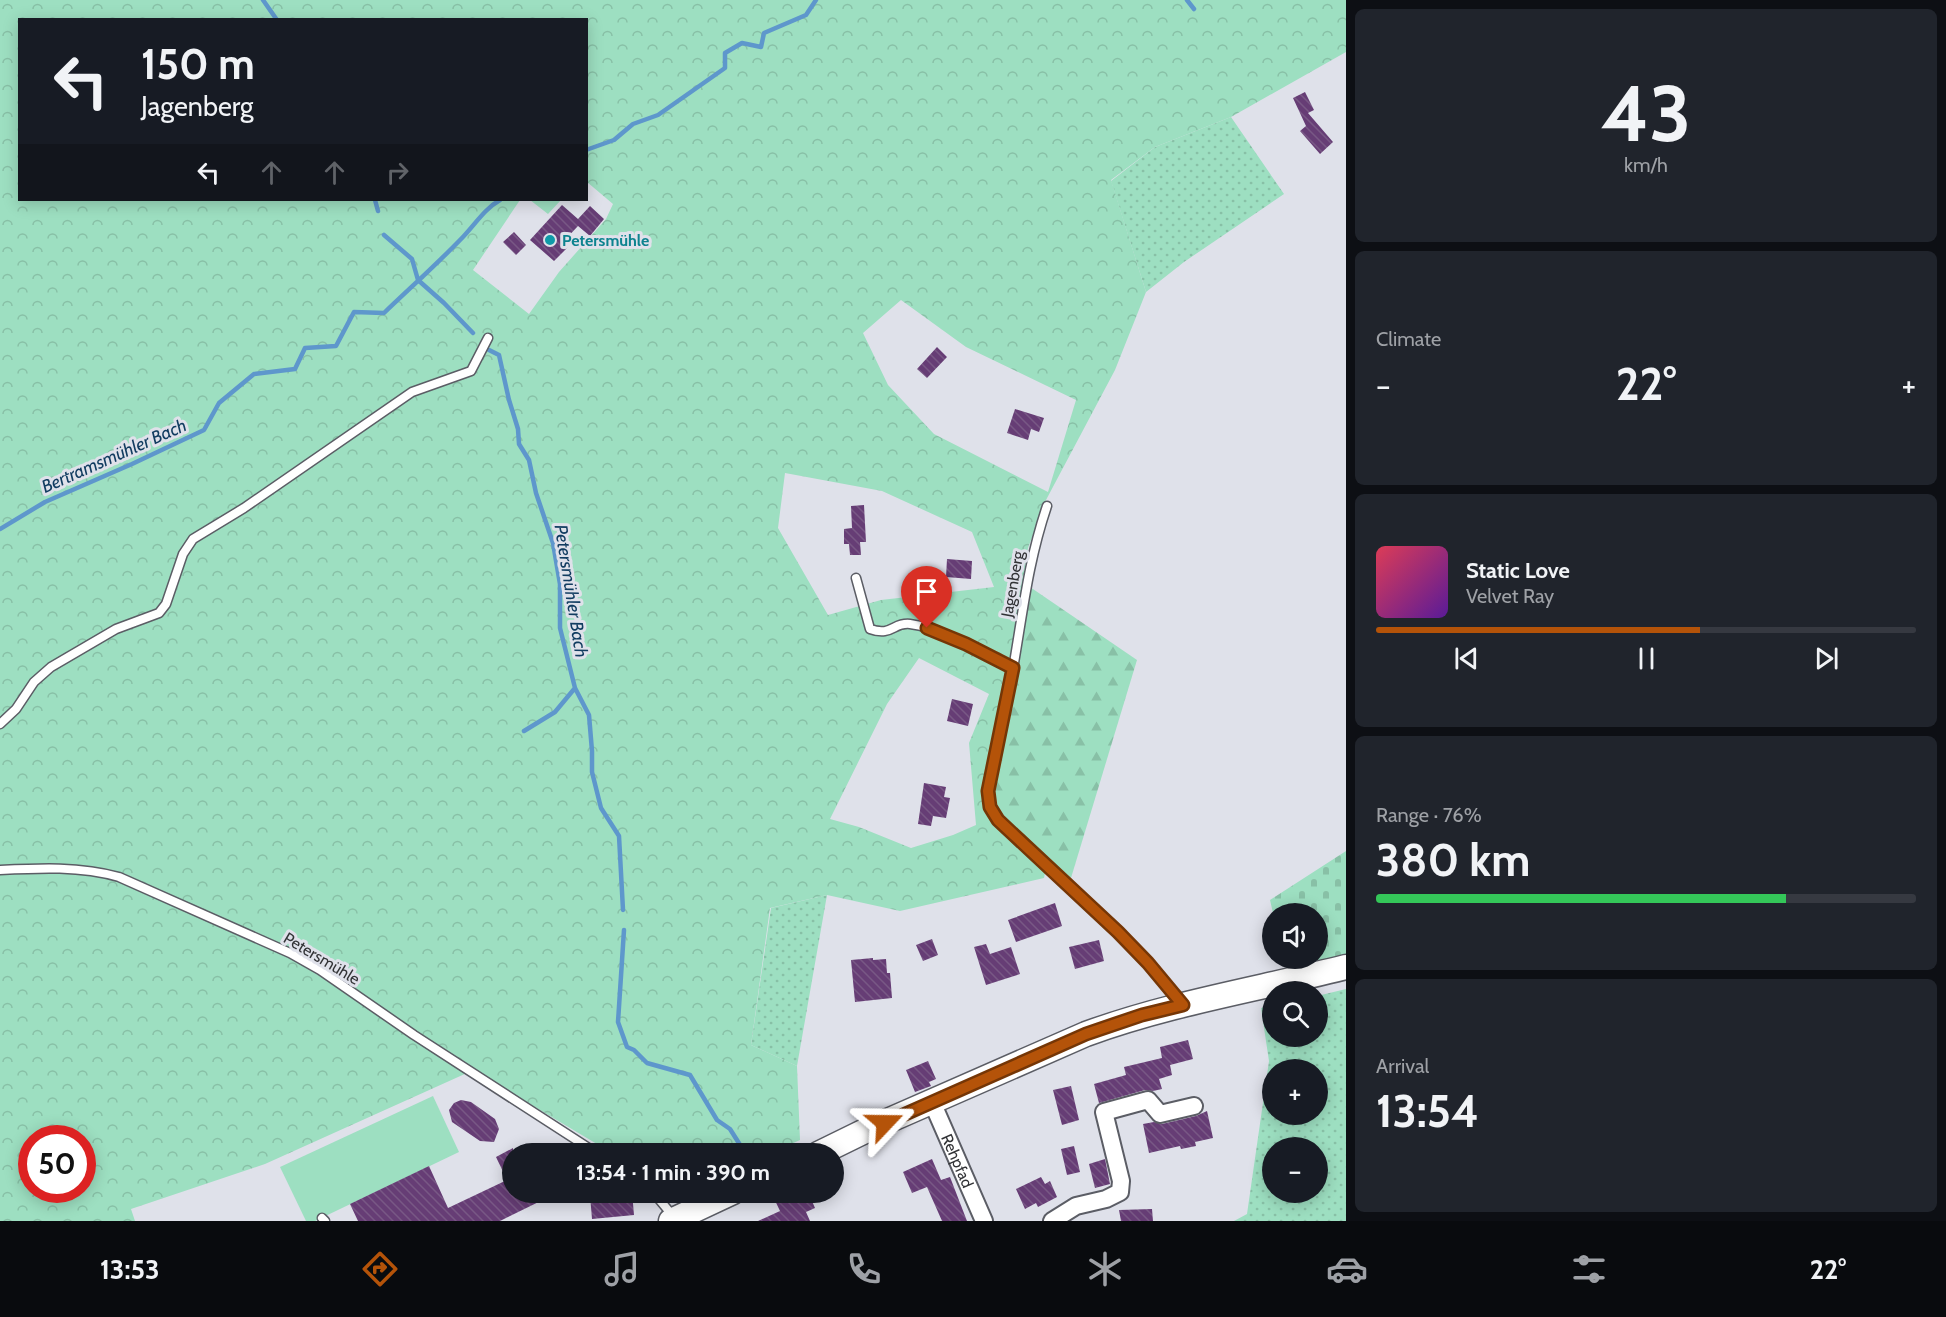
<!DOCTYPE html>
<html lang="en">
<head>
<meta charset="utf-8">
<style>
	:root { --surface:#171b24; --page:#20242c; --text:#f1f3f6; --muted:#9ea1a6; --line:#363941; --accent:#b45309 }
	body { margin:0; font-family:Cabin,sans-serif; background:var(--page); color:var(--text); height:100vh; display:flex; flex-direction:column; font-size:22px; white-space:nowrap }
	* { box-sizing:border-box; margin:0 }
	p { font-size:20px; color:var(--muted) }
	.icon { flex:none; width:33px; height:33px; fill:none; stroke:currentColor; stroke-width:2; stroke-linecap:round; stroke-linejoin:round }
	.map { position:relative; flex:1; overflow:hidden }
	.sheet { display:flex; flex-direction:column; gap:9px; padding:9px; background:#0d0f14; width:600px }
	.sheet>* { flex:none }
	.top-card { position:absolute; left:18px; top:18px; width:570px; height:183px; border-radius:0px; box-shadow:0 3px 15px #0003; background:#171b24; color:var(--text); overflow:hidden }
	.controls { position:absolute; left:1262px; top:903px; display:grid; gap:12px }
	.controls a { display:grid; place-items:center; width:66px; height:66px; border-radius:50%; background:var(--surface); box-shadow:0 3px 15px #0003; font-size:30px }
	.speed { position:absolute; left:18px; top:1125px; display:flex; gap:12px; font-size:30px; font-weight:700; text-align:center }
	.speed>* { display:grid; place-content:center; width:78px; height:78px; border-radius:50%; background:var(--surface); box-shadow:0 3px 15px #0003; line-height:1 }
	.speed .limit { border:9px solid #d22; background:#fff; color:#111 }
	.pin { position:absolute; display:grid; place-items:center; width:51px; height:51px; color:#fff; margin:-62px -26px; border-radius:50% 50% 50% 0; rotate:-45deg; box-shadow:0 0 6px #0007 }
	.pin .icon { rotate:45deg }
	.me { position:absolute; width:66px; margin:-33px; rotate:67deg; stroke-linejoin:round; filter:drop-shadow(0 0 4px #0008) }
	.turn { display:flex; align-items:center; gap:21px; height:126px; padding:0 24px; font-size:27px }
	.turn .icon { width:78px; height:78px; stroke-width:2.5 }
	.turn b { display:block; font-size:42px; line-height:51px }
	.lanes { display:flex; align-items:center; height:57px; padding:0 24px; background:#0003; justify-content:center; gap:30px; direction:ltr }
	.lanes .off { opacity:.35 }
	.big { font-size:45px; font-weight:700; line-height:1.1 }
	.sheet .widget { flex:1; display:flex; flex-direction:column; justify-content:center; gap:9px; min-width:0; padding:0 21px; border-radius:9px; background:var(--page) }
	.sheet .dial { align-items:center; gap:0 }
	.dial b { font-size:78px; line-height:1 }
	.song { display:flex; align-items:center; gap:18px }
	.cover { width:72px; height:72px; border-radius:9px; background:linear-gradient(135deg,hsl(350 70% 55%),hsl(270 70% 35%)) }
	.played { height:6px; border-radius:3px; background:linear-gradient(90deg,var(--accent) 60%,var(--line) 60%) }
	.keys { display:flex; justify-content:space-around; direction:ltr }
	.heat { display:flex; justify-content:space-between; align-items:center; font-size:33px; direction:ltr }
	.charge { height:9px; border-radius:4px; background:linear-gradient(90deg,#34c759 76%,var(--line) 0) }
	.trip { position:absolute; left:502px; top:1143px; width:342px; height:60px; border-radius:30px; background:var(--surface); box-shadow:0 3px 15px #0003; font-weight:700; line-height:60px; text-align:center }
	.tabs { display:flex; height:96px; justify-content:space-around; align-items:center; background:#090b0e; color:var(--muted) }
	.tabs .icon { width:42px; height:42px }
	.tabs .active { color:var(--accent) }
	.tabs b { font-size:27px; color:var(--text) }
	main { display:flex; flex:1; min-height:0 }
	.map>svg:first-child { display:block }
	.grass { fill:url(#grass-dots); fill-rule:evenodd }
	.forest { fill:url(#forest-firs) }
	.cemetery { fill:url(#cemetery-stones) }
	.park { fill:url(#park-crowns); fill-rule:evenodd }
	.garden { fill:#9ddfc1 }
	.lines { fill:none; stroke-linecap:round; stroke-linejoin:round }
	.stream { stroke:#5e97cc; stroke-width:4.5 }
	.building { fill:url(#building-back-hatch) }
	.service-casing { stroke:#5b5d65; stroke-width:11 }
	.minor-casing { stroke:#5b5d65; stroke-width:20 }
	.secondary-casing { stroke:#5b5d65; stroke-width:27 }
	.service { stroke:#fff; stroke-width:8 }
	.minor { stroke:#fff; stroke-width:16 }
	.secondary { stroke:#fff; stroke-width:24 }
	.route-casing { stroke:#753606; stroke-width:15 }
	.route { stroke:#b45309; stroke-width:10 }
	.culture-dot { fill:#0f9aa8; stroke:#dfe1ea; stroke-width:2 }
	.labels { text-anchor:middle; stroke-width:6; stroke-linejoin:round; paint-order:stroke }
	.culture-label { font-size:16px; font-weight:bold; fill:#0d838f; stroke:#dfe1ea; text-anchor:start }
	.street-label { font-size:16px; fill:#323336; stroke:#dfe1ea }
	.water-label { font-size:18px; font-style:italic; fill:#113c60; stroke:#dfe1ea }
</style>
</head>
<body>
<main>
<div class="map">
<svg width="1346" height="1221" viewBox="0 0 1346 1221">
	<defs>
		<pattern id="grass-dots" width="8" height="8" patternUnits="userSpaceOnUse" patternTransform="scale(1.5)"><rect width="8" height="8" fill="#9ddfc1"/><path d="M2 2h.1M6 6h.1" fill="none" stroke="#88c0a6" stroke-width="1.8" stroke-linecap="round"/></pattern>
		<pattern id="forest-firs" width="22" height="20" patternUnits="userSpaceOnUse" patternTransform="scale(1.5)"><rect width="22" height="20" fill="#9ddfc1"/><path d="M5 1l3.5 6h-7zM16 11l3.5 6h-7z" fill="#88c0a6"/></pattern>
		<pattern id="cemetery-stones" width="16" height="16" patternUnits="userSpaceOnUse" patternTransform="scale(1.5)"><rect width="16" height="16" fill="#9ddfc1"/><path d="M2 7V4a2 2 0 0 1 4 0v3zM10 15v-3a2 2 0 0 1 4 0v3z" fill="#88c0a6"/></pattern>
		<pattern id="park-crowns" width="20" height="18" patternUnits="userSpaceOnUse" patternTransform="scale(1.5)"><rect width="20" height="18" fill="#9ddfc1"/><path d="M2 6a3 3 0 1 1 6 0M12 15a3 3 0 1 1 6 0" fill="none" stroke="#88c0a6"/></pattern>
		<pattern id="building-back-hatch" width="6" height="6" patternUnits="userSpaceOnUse" patternTransform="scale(1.5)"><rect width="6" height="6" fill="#663d75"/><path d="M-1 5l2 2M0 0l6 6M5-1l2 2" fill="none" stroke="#785885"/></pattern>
	</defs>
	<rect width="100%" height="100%" fill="#dfe1ea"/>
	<path class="grass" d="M1231,117L1284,194L1184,262L1146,292L1111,181L1155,147Z
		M827,895L797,1066L751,1045L771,908Z
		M1346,989V1221H1234L1247,1214L1269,1061L1261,1008L1272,1006V1036H1317V996ZM1272,1070H1317V1114H1272ZM1272,1148H1317V1192H1272Z"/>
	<path class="forest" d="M1030,587L1137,660L1071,878L998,820L988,791Z"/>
	<path class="cemetery" d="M1346,851V957L1287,971L1284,959L1317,958V914L1273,913L1270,900Z"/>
	<path class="park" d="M0,0H1346V52L1231,117L1155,147L1111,180L1146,292L1115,370L1046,500L1028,548L1008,675L983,792L990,819L1045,873L1044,878L900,911L827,895L770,908L751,1045L797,1066L800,1140L771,1153H612L471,1069L467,1073L265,1164L131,1209L135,1221H0ZM20,20H586L587,182L613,204L606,219L559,272L529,314L473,270L520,200H20ZM901,300L966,347L1076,400L1048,492L934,434L888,385L863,333ZM785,473L882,491L972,532L994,587L881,600L828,615L778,528ZM919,658L989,694L969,743L976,825L953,835L911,848L859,827L830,819L887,704ZM32,1138H82V1190H32Z
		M530,200H561L548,214Z"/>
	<path class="garden" d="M433,1096L459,1152L315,1221H306L280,1167Z"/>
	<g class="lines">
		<path class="stream" d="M263,0L277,20
			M1187,0L1194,9
			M586,150L614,140L633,124L658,115L725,68V53L742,43L761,47L764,33L806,15L816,0
			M375,200L378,211
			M384,235L412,259L418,280L444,303L473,333
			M489,350L499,355L509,400L518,429L519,444L529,460L536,493L553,543L560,584V628L575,688L589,715L592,751V772L601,808L619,836L623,910
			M0,529L45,502L132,464L204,430L219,403L254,374L295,369L305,348L336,346L354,312L384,313C410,288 436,265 461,239C474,226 484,209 500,200
			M524,731L555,712L575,688
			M624,930L618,1022L627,1047L634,1050L647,1063L690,1075L717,1120L730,1129L742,1148"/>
	</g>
	<path class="building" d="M1305,92L1314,110L1308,113L1333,142L1320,154L1300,131L1306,126L1293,98Z
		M562,205L578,219L590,206L604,219L590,236L578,226L563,242L568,247L554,261L530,240Z
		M514,232L526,245L516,255L503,242Z
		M937,347L947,357L927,378L917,369Z
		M1015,409L1044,418L1039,432L1031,429L1028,440L1007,433Z
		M864,505L866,542H860L861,555H850L849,544H844V529L852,528L851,506Z
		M947,559L972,561L971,579L946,577Z
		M952,699L973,704L968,726L947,721Z
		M924,783L946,787L944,797L950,798L946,818L933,816L931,826L918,824Z
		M1055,903L1062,926L1016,942L1008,920Z
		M932,939L938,955L923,961L916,945Z
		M1099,940L1104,961L1075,969L1069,947Z
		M986,944L990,954L1011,947L1020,974L986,985L974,947Z
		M873,958V960L886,959L887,973H890L892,998L855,1002L851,960Z
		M1188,1040L1193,1059L1170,1065L1172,1075L1159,1079L1162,1089L1153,1091L1145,1090L1099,1103L1094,1084L1126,1075L1124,1067L1162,1058L1160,1047Z
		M928,1061L936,1079L929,1082L931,1086L915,1092L906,1070Z
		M1071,1086L1079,1120L1062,1125L1053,1090Z
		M461,1100L471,1102L495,1119L499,1129L494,1142L480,1141L452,1122L449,1110L454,1103Z
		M1207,1111L1213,1138L1195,1142L1196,1146L1181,1149L1180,1146L1149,1153L1143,1124L1154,1122L1162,1124L1196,1116Z
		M1074,1146L1080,1172L1067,1175L1061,1149Z
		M513,1148V1192H559L500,1221H358L350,1204L429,1166L448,1208L507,1180L496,1157Z
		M932,1159L941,1180L950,1177L967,1221H942L927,1187L912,1193L903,1172Z
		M1105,1159L1110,1184L1095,1188L1089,1164Z
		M1041,1177L1045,1184L1050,1181L1057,1197L1038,1207L1036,1203L1025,1209L1016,1189Z
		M611,1192H632L634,1215L592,1219L590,1195Z
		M771,1192H808L815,1208L806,1212L810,1221H758L780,1211Z
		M1152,1209L1153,1221H1121L1119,1210Z"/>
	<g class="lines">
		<g class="service-casing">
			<path id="service" d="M1047,506C1028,562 1023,612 1013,669C1005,709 996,750 988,791L990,807L998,820L1118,932L1148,963L1181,1002
				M856,578L870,629C892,637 893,622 910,624C946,629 980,652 1013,668
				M0,724L16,709L34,682L51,667L116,629L159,613L166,604L183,554L193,539L244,508L412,392L471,371L488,338
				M0,870C40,868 80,866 119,877L290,953L320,970L414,1035L598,1154
				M653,1192L673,1216
				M322,1218L325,1221"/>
		</g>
		<g class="minor-casing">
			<g id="minor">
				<path id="s1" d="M932,1102L984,1221"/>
				<path d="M1052,1221L1076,1206L1106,1199L1120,1192L1121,1181L1104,1112L1148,1100L1160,1114L1194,1106"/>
			</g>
		</g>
		<g class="secondary-casing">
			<path id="secondary" d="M818,1154L867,1130L1086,1034C1171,1003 1259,989 1346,967
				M671,1221L733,1192"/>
		</g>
		<use href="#service" class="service"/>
		<use href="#minor" class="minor"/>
		<use href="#secondary" class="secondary"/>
	</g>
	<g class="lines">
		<g class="route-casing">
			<path id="route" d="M885,1123L1086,1034L1142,1015L1183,1005L1148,963L1118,932L998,820L990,807L988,791L1013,668L966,644L927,628"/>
		</g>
		<use href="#route" class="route"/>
	</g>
	<circle class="culture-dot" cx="550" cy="240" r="6"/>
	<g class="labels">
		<g class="culture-label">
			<text x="562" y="246">Petersmühle</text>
		</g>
		<g class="street-label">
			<text transform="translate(1012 584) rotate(-80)" y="6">Jagenberg</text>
			<text transform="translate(322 958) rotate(31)" y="6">Petersmühle</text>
			<text dy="6" stroke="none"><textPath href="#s1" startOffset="64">Rehpfad</textPath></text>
		</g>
		<g class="water-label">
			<text transform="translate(114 456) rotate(-24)" y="6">Bertramsmühler Bach</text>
			<text transform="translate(571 591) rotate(81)" y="6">Petersmühler Bach</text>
		</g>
	</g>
</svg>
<div class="controls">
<a><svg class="icon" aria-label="sound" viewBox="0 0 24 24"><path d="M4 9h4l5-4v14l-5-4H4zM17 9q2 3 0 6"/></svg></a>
<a><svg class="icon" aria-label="search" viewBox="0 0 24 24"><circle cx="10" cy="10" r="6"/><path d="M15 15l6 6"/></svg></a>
<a>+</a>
<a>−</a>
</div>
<div class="speed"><div class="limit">50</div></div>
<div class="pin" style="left:927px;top:628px;background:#d93025"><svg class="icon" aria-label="arrive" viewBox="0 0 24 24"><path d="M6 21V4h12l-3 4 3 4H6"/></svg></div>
<svg class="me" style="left:885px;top:1123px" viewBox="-20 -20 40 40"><path d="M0-17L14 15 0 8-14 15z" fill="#b45309" stroke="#fff" stroke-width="4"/></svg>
<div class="trip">13:54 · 1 min · 390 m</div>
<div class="top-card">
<div class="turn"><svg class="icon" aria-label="left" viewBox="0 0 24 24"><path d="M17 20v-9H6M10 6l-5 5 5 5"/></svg><div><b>150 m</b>Jagenberg</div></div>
<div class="lanes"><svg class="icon" aria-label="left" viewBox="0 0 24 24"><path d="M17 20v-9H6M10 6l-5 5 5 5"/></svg><svg class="icon off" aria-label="ahead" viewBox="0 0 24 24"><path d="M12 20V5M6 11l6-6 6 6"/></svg><svg class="icon off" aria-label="ahead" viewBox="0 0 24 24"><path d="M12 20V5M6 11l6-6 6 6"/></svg><svg class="icon off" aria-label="right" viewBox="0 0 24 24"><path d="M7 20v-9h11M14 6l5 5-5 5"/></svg></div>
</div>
</div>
<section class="sheet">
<div class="widget dial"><b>43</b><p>km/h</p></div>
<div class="widget"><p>Climate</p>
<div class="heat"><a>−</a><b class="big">22°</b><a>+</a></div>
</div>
<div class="widget">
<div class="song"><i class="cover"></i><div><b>Static Love</b><p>Velvet Ray</p></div></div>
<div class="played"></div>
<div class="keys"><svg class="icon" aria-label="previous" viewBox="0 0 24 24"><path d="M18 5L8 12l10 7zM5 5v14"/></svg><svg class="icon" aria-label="pause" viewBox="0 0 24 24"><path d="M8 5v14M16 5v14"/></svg><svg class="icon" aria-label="next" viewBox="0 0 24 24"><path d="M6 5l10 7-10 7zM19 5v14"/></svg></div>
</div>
<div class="widget"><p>Range · 76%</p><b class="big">380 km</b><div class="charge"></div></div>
<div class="widget"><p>Arrival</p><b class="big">13:54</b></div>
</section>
</main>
<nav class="tabs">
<b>13:53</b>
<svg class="icon active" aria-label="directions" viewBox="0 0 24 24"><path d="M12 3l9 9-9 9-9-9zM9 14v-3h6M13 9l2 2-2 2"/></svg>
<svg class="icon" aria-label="music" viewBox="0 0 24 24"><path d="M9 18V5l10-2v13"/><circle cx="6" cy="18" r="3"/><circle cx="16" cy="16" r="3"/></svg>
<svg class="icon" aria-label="phone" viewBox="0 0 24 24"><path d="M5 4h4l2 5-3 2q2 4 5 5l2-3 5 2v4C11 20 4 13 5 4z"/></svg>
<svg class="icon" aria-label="climate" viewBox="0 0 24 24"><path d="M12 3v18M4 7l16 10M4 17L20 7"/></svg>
<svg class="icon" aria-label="car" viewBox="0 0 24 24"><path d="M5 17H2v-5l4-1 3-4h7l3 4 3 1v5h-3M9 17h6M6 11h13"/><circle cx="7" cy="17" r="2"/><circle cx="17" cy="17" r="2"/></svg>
<svg class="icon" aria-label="filters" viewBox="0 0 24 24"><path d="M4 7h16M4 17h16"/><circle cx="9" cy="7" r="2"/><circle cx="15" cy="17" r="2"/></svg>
<b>22°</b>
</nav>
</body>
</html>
